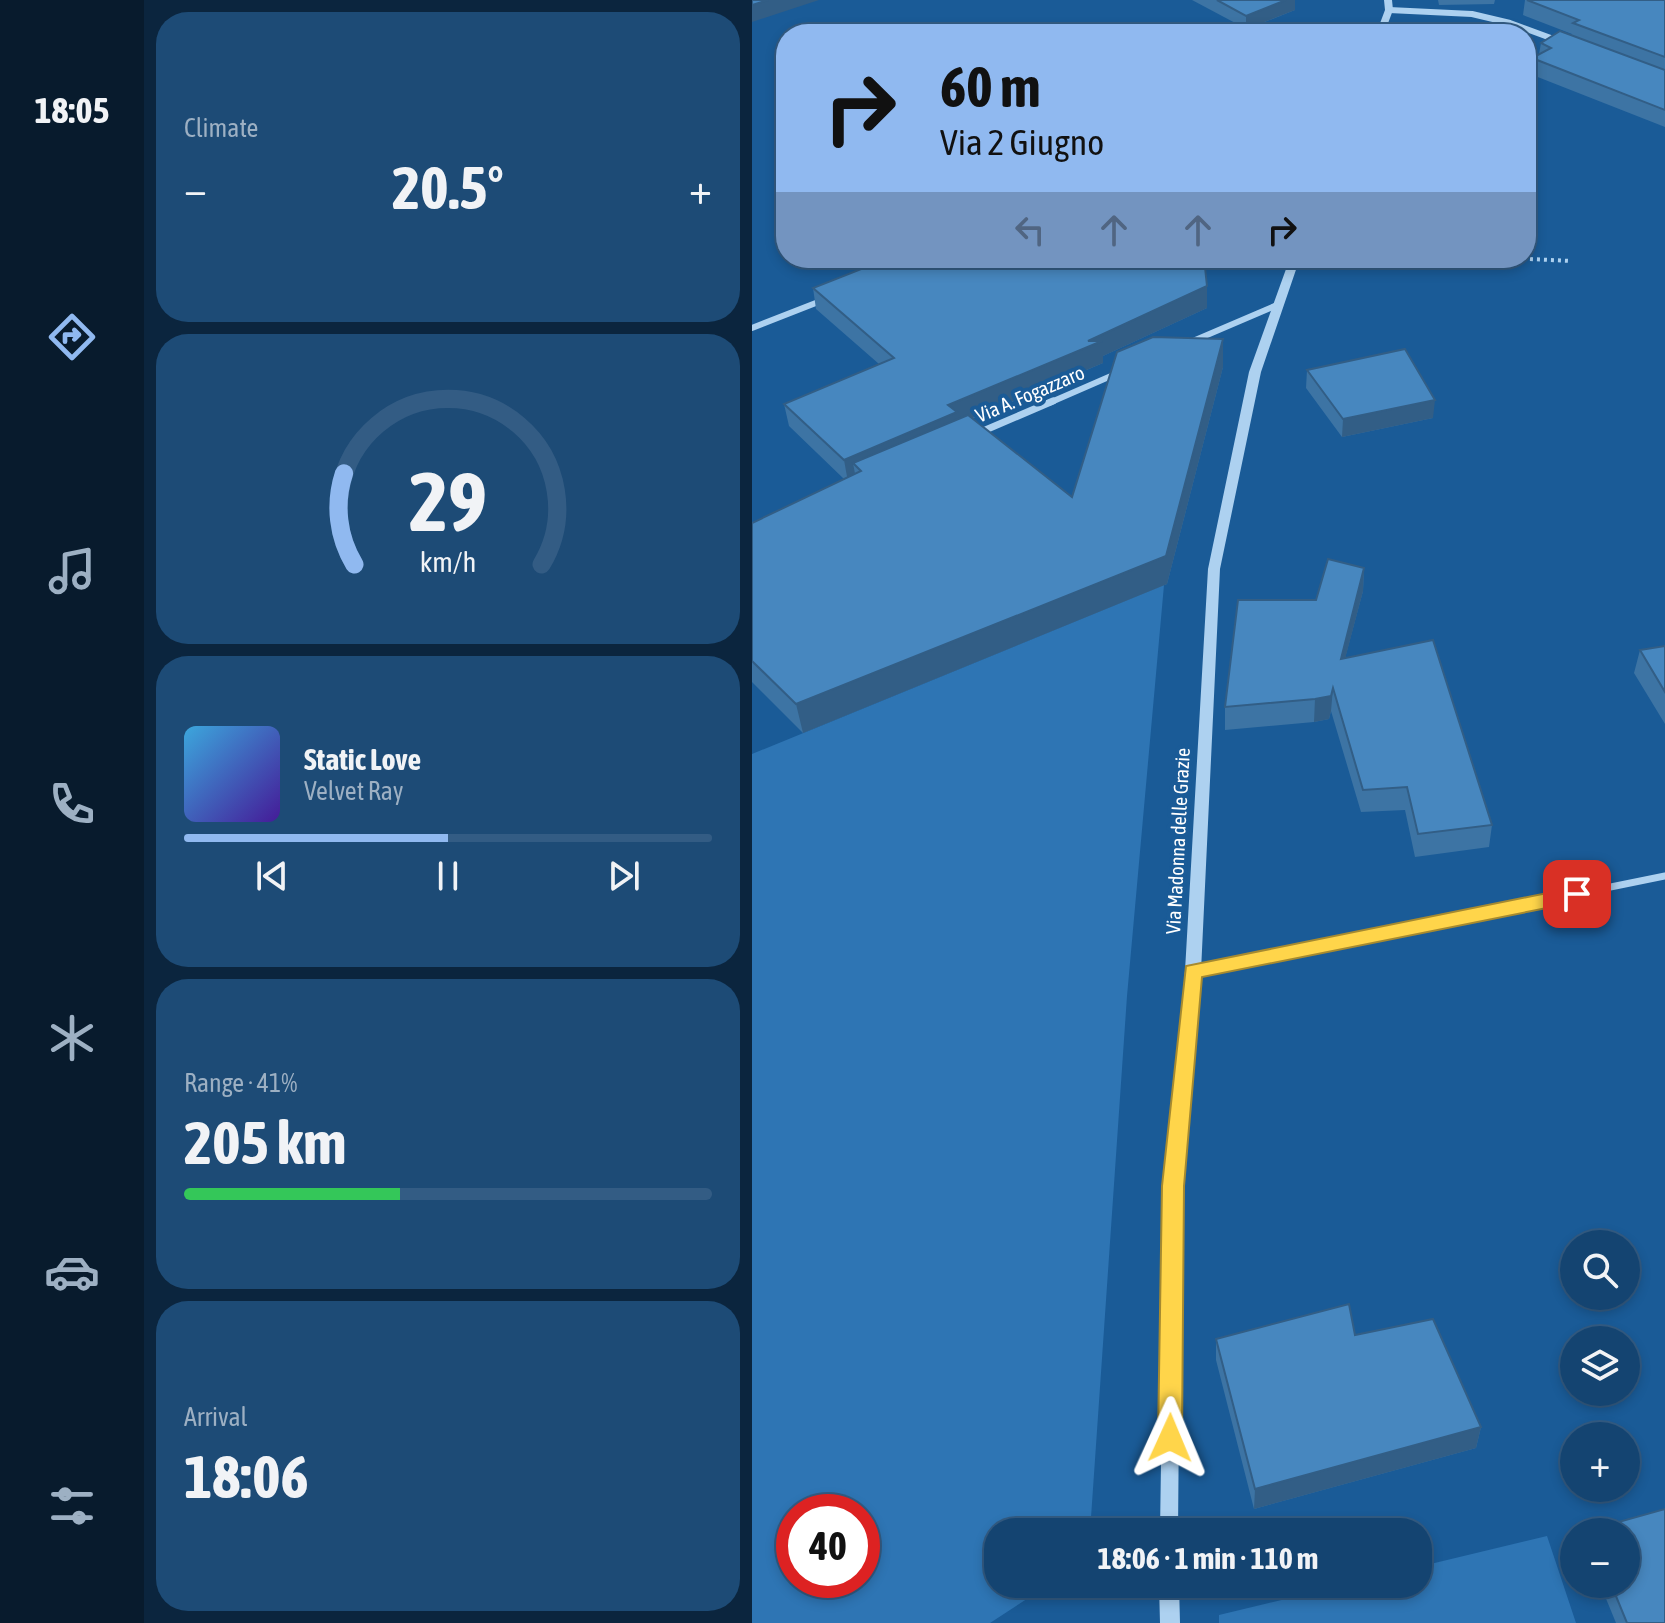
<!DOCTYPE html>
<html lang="en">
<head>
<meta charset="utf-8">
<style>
	:root { --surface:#144471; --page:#1d4b76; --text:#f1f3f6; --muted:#9db0c3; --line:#335c84; --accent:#90b9f0 }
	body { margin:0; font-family:"Asap Condensed",sans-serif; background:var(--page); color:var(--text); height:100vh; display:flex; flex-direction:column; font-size:30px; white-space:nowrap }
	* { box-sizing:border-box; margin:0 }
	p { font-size:26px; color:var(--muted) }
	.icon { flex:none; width:44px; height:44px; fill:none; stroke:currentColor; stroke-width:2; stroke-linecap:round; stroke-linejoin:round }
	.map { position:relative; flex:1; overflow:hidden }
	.details { display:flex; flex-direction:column; gap:12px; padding:12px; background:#0b253e; width:608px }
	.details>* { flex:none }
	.banner { position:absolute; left:24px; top:24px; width:760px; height:244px; border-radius:32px; box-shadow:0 4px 12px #0003,0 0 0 2px var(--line); background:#90b9f0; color:#111; overflow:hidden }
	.tools { position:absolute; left:808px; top:1230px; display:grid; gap:16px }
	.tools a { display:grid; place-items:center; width:80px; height:80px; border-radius:50%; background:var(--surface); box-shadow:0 4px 12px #0003,0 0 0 2px var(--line); font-size:40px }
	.speed { position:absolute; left:24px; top:1494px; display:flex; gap:16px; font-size:40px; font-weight:700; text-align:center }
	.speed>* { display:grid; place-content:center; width:104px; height:104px; border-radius:50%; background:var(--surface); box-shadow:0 4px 12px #0003,0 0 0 2px var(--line); line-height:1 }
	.speed .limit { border:12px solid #d22; background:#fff; color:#111 }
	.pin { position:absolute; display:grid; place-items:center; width:68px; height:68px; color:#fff; margin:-34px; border-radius:16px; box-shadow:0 4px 12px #0006 }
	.me { position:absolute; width:88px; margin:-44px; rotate:1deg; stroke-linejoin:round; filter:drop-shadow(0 0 6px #0008) }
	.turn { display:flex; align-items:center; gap:28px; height:168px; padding:0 32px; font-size:36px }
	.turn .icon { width:104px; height:104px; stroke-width:2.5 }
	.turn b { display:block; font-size:56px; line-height:68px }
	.lanes { display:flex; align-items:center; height:76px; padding:0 32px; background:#0003; justify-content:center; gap:40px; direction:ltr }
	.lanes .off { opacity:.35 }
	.big { font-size:60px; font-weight:700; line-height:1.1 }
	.details .card { flex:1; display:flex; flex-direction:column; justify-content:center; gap:12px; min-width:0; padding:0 28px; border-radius:32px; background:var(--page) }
	.details .dial { align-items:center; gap:0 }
	.dial svg { height:208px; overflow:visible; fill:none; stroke:var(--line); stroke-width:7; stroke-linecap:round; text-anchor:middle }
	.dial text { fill:var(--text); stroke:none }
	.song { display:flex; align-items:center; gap:24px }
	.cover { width:96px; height:96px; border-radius:12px; background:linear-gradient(135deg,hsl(200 70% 55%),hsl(260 70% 35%)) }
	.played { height:8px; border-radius:4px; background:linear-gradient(90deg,var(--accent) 50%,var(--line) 50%) }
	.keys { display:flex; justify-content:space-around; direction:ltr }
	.heat { display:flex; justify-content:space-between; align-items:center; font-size:44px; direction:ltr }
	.charge { height:12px; border-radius:6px; background:linear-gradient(90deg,#34c759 41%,var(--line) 0) }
	.trip { position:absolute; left:232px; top:1518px; width:448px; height:80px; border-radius:32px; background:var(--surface); box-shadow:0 4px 12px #0003,0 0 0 2px var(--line); font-weight:700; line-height:80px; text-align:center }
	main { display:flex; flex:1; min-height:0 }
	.dock { display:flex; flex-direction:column; width:144px; justify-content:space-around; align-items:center; background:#081b2d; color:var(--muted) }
	.dock .icon { width:56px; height:56px }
	.dock .current { color:var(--accent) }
	.dock b { font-size:36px; color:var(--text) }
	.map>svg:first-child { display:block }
	.green { fill:#2e75b4; fill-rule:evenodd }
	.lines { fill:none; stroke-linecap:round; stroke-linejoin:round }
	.path { stroke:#add1f0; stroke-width:4; stroke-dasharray:3 4; stroke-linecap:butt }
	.minor-far2 { stroke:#add1f0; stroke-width:6 }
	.minor-far1 { stroke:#add1f0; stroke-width:7 }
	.minor { stroke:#add1f0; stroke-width:10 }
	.tertiary { fill:#add1f0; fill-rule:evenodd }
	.wall { fill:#3d74a4 }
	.shaded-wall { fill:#325e86 }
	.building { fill:#4787bf; stroke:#325e86; stroke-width:2 }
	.route { fill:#ffd54a; stroke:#a68a30; stroke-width:2 }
	.labels { text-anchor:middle; stroke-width:8; stroke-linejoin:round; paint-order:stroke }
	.street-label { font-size:20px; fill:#fff; stroke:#1a5b97 }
</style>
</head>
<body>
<main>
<nav class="dock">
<b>18:05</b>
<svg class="icon current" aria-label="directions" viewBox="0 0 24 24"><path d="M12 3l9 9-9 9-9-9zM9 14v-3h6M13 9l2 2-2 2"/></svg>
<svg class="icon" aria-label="music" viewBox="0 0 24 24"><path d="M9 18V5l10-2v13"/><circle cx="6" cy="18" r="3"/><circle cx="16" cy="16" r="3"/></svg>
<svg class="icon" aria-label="phone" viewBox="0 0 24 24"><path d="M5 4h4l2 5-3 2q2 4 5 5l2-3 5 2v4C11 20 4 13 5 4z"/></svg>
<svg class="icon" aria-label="climate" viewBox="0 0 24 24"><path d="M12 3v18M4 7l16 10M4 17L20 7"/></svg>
<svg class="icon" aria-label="car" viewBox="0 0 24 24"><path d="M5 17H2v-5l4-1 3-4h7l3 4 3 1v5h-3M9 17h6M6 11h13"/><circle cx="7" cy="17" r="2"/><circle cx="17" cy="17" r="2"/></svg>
<svg class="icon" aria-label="filters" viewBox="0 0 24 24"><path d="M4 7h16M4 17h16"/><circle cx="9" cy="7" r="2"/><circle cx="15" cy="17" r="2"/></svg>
</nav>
<section class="details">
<div class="card"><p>Climate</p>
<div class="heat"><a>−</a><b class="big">20.5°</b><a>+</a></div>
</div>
<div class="card dial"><svg viewBox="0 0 100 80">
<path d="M14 69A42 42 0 1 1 86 69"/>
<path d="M14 69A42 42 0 0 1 10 34" stroke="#90b9f0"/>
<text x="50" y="56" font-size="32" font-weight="700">29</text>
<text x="50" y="72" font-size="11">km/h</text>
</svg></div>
<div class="card">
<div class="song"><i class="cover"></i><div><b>Static Love</b><p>Velvet Ray</p></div></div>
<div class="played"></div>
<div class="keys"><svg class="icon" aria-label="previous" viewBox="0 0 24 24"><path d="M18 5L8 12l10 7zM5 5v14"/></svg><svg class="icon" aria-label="pause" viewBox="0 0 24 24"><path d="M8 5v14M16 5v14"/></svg><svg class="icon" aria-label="next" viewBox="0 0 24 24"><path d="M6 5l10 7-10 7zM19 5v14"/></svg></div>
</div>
<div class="card"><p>Range · 41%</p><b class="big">205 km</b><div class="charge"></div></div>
<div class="card"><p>Arrival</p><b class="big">18:06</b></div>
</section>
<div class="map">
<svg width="913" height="1623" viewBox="0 0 913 1623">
	<rect width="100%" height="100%" fill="#1a5b97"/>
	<path class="green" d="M412,585L375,996L338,1532H246V1584H334V1591L290,1589L238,1623H0V754ZM42,1512H110V1580H42Z
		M795,1536L824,1623H467V1615L597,1584H666V1567Z"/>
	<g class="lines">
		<path class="path" d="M757,258L819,261"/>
		<path class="minor-far2" d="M637,10L720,14L758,23L807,41
			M0,328L74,299
			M441,341L525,305
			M297,403L366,373"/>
		<path class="minor-far1" d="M224,434L301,401
			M642,931L913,876"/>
		<path class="minor" d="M441,971L652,929"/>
		<path class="tertiary" d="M632,0H640L641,10L632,34H624L633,10Z
			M538,258H548L509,372L468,569L449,971L429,1186L426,1532H408L413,1186L433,971L456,569L497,372Z
			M407,1584H427L428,1623H408Z"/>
	</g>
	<path class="wall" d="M440,0H543V10L500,27L487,25Z
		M686,0H743L742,4L687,5Z
		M773,0H913V127L778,74L780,58L787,54L789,43L819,35L820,34L771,15Z
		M455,286V308L351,356V363L220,419L320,497L471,367L415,584L51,733L0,682V523L92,479L37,426L32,404L127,364L64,309L61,288Z
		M555,370L681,418L590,437L554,388Z
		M612,568L611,591L593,658L740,825L737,847L663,857L653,810L609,812L579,711L577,719L562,722L473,730V707L564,600Z
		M913,646V724L882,673L888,650Z
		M603,1335L729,1427L724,1448L502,1509L464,1360V1339Z
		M913,1509V1623H864L848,1584H874V1532H837L838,1530Z"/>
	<path class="shaded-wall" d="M16,0H67L0,22V5Z
		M534,0H543V10L494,29V16Z
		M455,286V308L351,356V363L206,424L109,471L101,463L104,479L96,482L92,460L196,405Z
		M471,339V367L415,584L51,733L44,704L414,556Z
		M683,400L681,418L590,437L591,419Z
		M612,568L611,591L587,682L589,659Z
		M581,688L579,711L577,719L562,722L563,699Z
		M729,1427L724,1448L502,1509L503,1489Z"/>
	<path class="building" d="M0,0H16L0,5Z
		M465,0H534L494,16Z
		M775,0H913V57L821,23L827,20Z
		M493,23L514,34H463Z
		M808,31L913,70V110L780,58L799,48L789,43Z
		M137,258H452L455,286L336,341H350L196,405L205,412L92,460L32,404L142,358L61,288Z
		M401,337L471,339L414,556L44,704L0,661V523L109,471L101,463L216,415L320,497L365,352Z
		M653,349L683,400L591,419L555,370Z
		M576,559L612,568L589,659L681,640L740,825L666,834L655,787L611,790L581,688L579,696L563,699L473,707L486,600H564Z
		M913,646V692L888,650Z
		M597,1304L603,1335L681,1319L729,1427L503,1489L464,1339Z
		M913,1509V1623H875L859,1584H874V1532H838V1530Z"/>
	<path class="route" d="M825,887L834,894L825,902L450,977L432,1186L430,1438L427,1446L418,1449L410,1446L406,1438L410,1186L434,966Z"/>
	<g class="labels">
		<g class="street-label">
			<text transform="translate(278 394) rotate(-23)" y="7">Via A. Fogazzaro</text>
			<text transform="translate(426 841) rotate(-87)" y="7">Via Madonna delle Grazie</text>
		</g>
	</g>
</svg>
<div class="tools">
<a><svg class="icon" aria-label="search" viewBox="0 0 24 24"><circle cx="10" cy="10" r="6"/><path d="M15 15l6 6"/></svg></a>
<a><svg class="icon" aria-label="layers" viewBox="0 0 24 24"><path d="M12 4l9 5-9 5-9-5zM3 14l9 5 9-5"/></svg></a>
<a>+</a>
<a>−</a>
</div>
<div class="speed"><div class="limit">40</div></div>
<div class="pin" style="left:825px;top:894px;background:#d93025"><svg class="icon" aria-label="arrive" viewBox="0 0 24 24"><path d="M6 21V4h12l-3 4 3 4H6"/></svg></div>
<svg class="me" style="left:418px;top:1438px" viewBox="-20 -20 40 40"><path d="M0-17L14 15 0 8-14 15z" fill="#ffd54a" stroke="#fff" stroke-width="4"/></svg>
<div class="trip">18:06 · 1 min · 110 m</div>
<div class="banner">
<div class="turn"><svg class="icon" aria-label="right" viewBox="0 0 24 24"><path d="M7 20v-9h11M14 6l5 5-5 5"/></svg><div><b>60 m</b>Via 2 Giugno</div></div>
<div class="lanes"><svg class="icon off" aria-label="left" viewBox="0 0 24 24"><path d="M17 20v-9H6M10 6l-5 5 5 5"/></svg><svg class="icon off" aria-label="ahead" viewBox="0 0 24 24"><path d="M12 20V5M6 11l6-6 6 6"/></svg><svg class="icon off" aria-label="ahead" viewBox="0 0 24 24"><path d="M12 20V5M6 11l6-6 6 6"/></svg><svg class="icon" aria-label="right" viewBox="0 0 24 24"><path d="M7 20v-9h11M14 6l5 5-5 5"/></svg></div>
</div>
</div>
</main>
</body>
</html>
